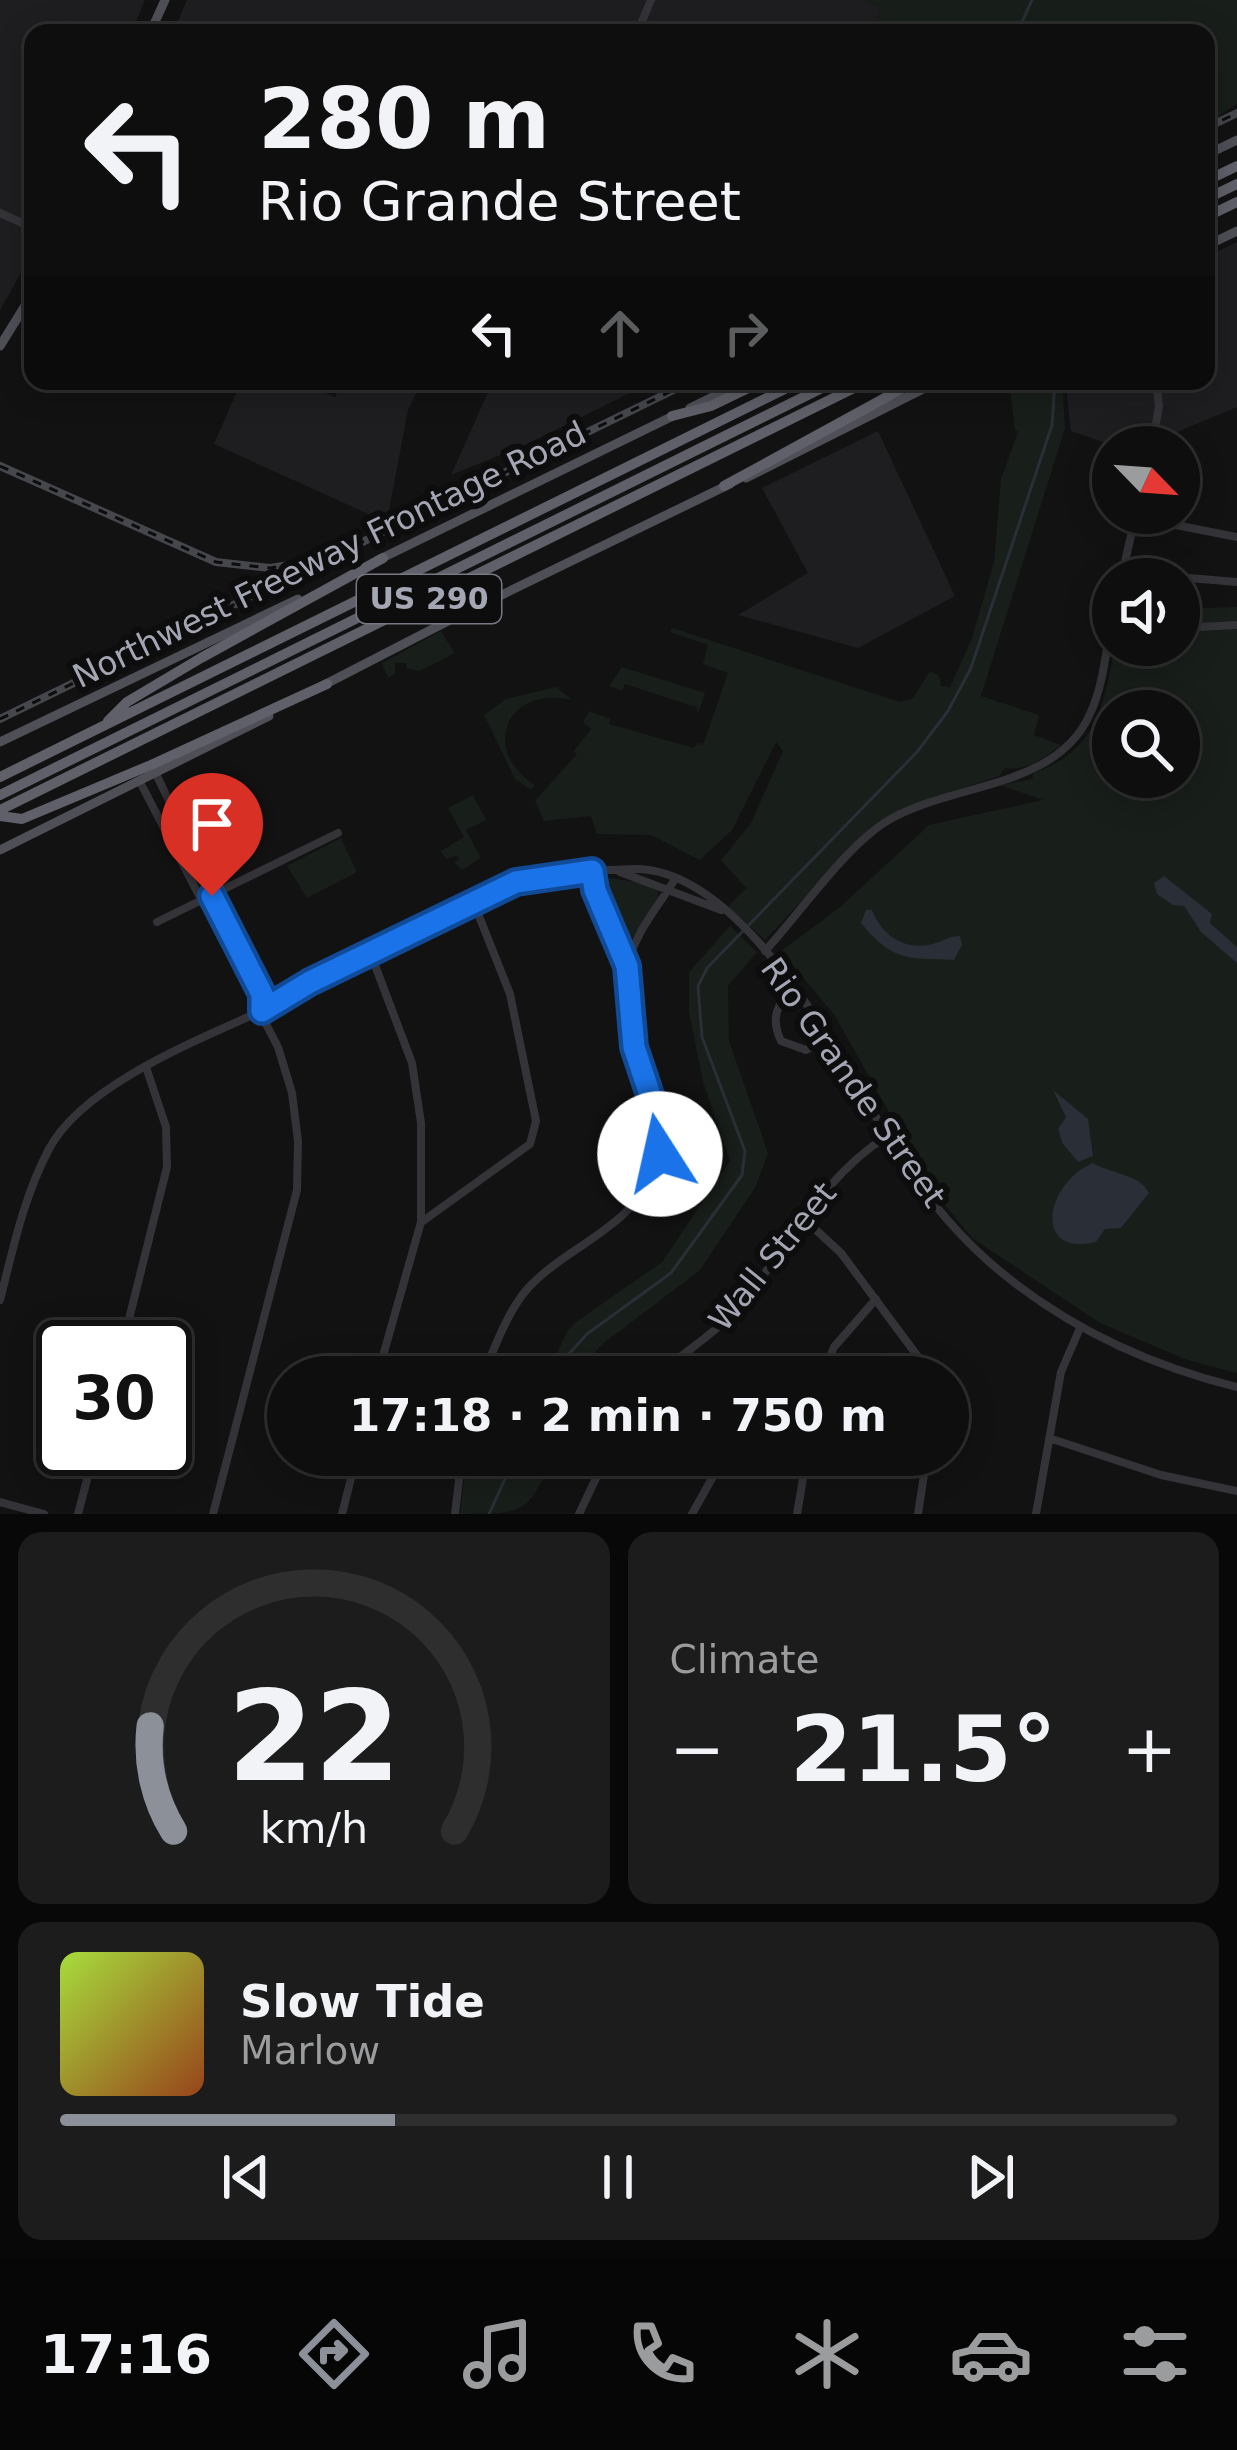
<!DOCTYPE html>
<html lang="en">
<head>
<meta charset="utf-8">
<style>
	:root { --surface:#0e0e0e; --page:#1c1c1c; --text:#f1f3f6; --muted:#9b9c9e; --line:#2e2e2e; --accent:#8c9099 }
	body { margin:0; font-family:"DejaVu Sans",sans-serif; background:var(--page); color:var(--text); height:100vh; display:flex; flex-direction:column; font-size:45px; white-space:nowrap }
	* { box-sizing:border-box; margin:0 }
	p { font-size:39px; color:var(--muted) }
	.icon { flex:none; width:66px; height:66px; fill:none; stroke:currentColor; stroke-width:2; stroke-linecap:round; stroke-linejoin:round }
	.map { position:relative; height:1514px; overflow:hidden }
	.sheet { display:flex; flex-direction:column; gap:18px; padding:18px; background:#080808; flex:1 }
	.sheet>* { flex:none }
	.hud { position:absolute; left:24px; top:24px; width:1191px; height:366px; border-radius:24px; box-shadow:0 6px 30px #0003,0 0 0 3px var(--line); background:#0e0e0e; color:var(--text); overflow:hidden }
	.needle { width:78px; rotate:115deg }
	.buttons { position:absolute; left:1092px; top:426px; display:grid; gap:24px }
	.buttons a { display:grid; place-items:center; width:108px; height:108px; border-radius:50%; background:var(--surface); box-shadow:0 6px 30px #0003,0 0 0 3px var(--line); font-size:60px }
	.speed { position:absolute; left:36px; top:1320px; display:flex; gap:24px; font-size:60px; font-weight:700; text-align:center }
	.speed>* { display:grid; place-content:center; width:156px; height:156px; border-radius:50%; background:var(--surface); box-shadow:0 6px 30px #0003,0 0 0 3px var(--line); line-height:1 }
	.speed .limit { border:6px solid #111; border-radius:18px; background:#fff; color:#111 }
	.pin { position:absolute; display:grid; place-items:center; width:102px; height:102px; color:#fff; margin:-123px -51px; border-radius:50% 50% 50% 0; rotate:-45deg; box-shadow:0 0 12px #0007 }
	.pin .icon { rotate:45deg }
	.me { position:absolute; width:132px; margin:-66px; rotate:350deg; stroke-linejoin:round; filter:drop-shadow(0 0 9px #0008) }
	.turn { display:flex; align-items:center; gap:42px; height:252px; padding:0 36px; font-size:54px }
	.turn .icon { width:156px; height:156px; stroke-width:2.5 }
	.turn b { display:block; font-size:84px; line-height:102px }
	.lanes { display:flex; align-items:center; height:114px; padding:0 36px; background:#0003; justify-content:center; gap:60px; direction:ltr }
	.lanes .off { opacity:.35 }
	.big { font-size:90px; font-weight:700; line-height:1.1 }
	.sheet .card { flex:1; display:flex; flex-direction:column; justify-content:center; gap:18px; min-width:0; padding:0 42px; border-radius:24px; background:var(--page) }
	.sheet .dial { align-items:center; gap:0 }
	.dial svg { height:312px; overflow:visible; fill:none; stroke:var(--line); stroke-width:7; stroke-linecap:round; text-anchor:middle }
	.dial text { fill:var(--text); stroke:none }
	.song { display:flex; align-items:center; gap:36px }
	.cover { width:144px; height:144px; border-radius:18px; background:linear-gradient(135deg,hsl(80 70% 55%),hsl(20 70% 35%)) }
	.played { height:12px; border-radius:6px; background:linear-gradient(90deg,var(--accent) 30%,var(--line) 30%) }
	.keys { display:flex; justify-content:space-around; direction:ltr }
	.heat { display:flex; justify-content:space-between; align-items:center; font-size:66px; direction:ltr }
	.sheet .tiles { flex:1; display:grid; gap:18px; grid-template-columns:1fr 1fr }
	.card:last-child { grid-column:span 2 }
	.trip { position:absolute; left:267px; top:1356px; width:702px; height:120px; border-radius:60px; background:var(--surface); box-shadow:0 6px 30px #0003,0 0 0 3px var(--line); font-weight:700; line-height:120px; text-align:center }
	.menu { display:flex; height:192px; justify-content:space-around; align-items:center; background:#060606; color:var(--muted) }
	.menu .icon { width:84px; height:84px }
	.menu .active { color:var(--accent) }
	.menu b { font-size:54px; color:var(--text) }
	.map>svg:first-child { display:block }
	.built { fill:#1e1e20 }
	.green { fill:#181e1a; fill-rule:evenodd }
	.water { fill:#292e37 }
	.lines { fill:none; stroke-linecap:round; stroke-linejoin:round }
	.stream { stroke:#292e37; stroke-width:3 }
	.minor { stroke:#333338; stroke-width:8 }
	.major { stroke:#4f5057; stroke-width:9 }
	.highway { stroke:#5f6069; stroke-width:10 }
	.rail-casing { stroke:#46474d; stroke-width:8 }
	.rail { stroke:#0d0d0e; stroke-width:3; stroke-dasharray:9; stroke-linecap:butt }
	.route-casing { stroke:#114b97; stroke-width:30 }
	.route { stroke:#1a73e8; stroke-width:21 }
	.labels { text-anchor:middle; stroke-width:12; stroke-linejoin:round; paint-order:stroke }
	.shield { fill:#0d0d0e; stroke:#777882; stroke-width:3 }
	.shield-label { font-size:30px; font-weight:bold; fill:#a4a6b4 }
	.street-label { font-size:33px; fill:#a4a6b4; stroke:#0d0d0e }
</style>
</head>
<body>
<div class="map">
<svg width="1237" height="1514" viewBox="0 0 1237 1514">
	<rect width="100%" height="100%" fill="#121213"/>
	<path class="built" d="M0,0H145L131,33H33V250L0,311Z
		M187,0H865L881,8L874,33H173Z
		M1237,242V407L1163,438L1142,433L1138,447H1117L1071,431L1065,381H1206V257Z
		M223,381H295L335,397L342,381H422L408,410L389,510L375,517L214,444L238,389Z
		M493,381H654L525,445L451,475Z
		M878,431L955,596L858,648L738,615L808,573L762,488Z"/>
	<path class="green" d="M865,0H1237V104L1206,124V33H874L881,8Z
		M1009,381H1062L1065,428L981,696L1039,715L1034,735L1061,745C1046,757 1026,772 1005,768L999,776L901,809L871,827L765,940L728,907L746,888L721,860L751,823L783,751L776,742L732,830L700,860L651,835L597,834L591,816L544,821L535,801L577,754L574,751L591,729L583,722L589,711L610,719L609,724L694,748L697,743L703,745L728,673L703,664L708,645L670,632L672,628L900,702L912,699L930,671L939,676L941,686L950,687L972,638L994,562L1001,479L1018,432L1015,430Z
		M1237,607V1373L1187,1360L1100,1323L972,1238L936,1194L930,1176L908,1146L835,1016L781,951L839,908L929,825L1043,800L1000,785L1032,779L1034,773C1097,751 1104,705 1115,645H1135L1133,663L1142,645H1179V609ZM1113,711H1179V777H1113Z
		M441,631L455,653L419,671L407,668L406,663H395V674L388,678L382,663Z
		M622,667L705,693L698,714L696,707L625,684L622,691L609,686Z
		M556,687L572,700C506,685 480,750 535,785L531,790L515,779L484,715L506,699Z
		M473,795L486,820L466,830L481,858L462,870L454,862L459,860L457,855L446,859L441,851L464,837L448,808Z
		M341,838L357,872L307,898L287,866Z
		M609,878L644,883L659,892L657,900L632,938L622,935L600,890L602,882Z
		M730,926L757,952L728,986L729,1041L768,1153L755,1188L699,1271L600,1346L578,1377H546L567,1332L576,1322L662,1262L730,1161L703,1082L689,1012V972Z
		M509,1455H555C526,1514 527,1514 460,1514L466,1462L500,1470Z"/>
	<path class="water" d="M1164,876L1212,914L1210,923L1237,947V963L1201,932L1184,906L1173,905L1157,894L1154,883Z
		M866,910H872C882,936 905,951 933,944C944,941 949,936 960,936L962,945L954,960C908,958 893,962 861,923Z
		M1053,1090L1088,1119L1093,1156L1078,1162L1063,1144L1058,1129L1066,1117Z
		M1093,1163C1111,1174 1140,1174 1149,1193L1121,1228L1105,1229L1096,1242C1032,1257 1045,1183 1093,1163Z"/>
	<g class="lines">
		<path class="stream" d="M1017,33L1032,0
			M557,1377L567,1356L587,1334L671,1273L742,1175L745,1151L702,1037L698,986L707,968L917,752L948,711L971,668L1052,425L1055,381
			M489,1514L516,1455"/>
		<path class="minor" d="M637,33L651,0
			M0,213L33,228
			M1152,447L1159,406L1156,381
			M1135,517L1237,537
			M1121,579L1136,514
			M1179,610L1184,585L1189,578L1237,582
			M1179,628L1237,625
			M156,774L262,994V1010
			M140,782L278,1047L292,1093L298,1141L297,1190L213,1514
			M592,871L595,889L627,964
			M620,872L721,910
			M157,922L338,833
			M765,951C799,914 843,850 884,823C948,782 1056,791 1090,714C1104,684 1106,648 1113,615
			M373,960L412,1063L421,1123V1222L377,1377
			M796,986C777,1002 770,1018 781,1041L806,1050L832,1037
			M290,998L310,982C357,960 403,938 449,915C471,905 492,891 515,883C551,870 594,871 632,869C740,865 839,1055 886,1134C913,1180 949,1226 988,1261C1061,1325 1144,1364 1237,1387
			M803,1218L841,1253L933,1377
			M423,1221L530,1144L536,1121L510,994L477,911
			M0,1300C13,1249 24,1196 49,1149C86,1079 219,1032 290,998L314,991L537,882
			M122,1347L167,1167L166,1127L146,1067
			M482,1377C495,1348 507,1311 529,1287C570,1244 633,1228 655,1168C670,1127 645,1092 635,1052C629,1028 626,994 628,969C630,938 659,906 675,879
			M657,1377C684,1351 717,1333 741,1304C790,1245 821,1178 887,1136
			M822,1377L834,1347L876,1299
			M1049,1438L1161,1475L1237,1491
			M0,1502L44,1514
			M78,1514L95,1449
			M342,1514L357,1455
			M455,1514L462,1455
			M579,1514L607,1455
			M692,1514L725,1455
			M797,1514L807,1455
			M918,1514L927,1455
			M1036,1514L1061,1372L1080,1328"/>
		<path class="major" d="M150,33L165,0
			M1206,155L1237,140
			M1206,246L1237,231
			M0,346L33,293
			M690,408L745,381
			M746,478L939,381
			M378,560L675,415
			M320,687L448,621L730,484
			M0,742L298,599
			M0,850L269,716"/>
		<path class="highway" d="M1206,181L1237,166
			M1206,199L1237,184
			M1206,217L1237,202
			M672,416L711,406L763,381
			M724,486L916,381
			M108,721L127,702L201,658L383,558
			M0,777L801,381
			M0,795L836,381
			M0,810L868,381
			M0,816L22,819L151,765L327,684"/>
		<g class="rail-casing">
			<path id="rail" d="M1206,128L1237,113
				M0,466L216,562L270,568L302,563
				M0,719L692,381"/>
		</g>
		<use href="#rail" class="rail"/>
	</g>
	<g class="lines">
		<g class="route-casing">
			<path id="route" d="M212,896L262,994V1011L310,982L516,882L592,871L595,890L627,966L634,1047L661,1128L660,1154"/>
		</g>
		<use href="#route" class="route"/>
	</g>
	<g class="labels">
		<rect class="shield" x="357" y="575" width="144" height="48" rx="9"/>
		<g class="shield-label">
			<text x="429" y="609">US 290</text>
		</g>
		<g class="street-label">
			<text transform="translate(329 554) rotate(-26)" y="12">Northwest Freeway Frontage Road</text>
			<text transform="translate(854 1082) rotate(55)" y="12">Rio Grande Street</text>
			<text transform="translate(772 1256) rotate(-51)" y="12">Wall Street</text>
		</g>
	</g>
</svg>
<div class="buttons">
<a><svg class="needle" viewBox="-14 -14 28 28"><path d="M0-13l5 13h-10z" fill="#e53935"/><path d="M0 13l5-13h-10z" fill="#9b9c9e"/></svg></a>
<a><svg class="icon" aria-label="sound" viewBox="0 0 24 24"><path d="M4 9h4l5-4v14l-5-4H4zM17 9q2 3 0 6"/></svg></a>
<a><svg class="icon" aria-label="search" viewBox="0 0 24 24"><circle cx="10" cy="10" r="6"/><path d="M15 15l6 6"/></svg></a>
</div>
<div class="speed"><div class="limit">30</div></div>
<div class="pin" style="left:212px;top:896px;background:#d93025"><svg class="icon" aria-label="arrive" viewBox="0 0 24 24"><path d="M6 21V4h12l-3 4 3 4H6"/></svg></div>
<svg class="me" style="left:660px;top:1154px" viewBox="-20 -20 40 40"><circle r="19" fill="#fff"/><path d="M0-13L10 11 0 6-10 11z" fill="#1a73e8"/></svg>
<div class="trip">17:18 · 2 min · 750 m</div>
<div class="hud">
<div class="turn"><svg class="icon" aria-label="left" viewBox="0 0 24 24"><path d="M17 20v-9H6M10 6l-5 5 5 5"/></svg><div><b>280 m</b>Rio Grande Street</div></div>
<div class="lanes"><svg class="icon" aria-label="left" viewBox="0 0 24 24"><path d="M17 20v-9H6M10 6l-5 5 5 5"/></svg><svg class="icon off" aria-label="ahead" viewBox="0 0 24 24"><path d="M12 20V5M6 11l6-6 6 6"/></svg><svg class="icon off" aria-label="right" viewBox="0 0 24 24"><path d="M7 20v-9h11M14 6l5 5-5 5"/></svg></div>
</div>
</div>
<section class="sheet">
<div class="tiles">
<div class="card dial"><svg viewBox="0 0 100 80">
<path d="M14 69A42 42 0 1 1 86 69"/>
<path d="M14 69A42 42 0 0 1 8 42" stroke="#8c9099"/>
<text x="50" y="56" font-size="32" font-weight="700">22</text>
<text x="50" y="72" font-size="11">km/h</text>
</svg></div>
<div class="card"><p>Climate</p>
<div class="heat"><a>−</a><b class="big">21.5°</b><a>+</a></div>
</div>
<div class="card">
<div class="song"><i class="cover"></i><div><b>Slow Tide</b><p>Marlow</p></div></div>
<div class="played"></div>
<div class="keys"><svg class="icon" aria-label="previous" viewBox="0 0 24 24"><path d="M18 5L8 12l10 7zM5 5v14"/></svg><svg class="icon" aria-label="pause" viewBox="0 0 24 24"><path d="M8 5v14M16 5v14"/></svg><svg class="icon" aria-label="next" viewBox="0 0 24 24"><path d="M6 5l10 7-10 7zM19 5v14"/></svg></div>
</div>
</div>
</section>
<nav class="menu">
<b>17:16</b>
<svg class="icon active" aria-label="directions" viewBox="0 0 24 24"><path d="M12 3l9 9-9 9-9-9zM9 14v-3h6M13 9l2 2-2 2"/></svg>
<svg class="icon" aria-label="music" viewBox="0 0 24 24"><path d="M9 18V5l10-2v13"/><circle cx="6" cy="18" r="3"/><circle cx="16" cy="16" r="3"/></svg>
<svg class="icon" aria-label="phone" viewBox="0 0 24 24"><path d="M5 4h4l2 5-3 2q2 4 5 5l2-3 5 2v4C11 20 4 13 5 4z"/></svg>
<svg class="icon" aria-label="climate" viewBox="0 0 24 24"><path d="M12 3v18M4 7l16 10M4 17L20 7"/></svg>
<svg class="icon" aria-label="car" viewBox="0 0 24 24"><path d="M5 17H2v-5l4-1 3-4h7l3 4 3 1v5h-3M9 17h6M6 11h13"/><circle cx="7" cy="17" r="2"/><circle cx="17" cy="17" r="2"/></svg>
<svg class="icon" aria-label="filters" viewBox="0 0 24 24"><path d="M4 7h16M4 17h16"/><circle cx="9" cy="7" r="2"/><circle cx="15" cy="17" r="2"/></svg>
</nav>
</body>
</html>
